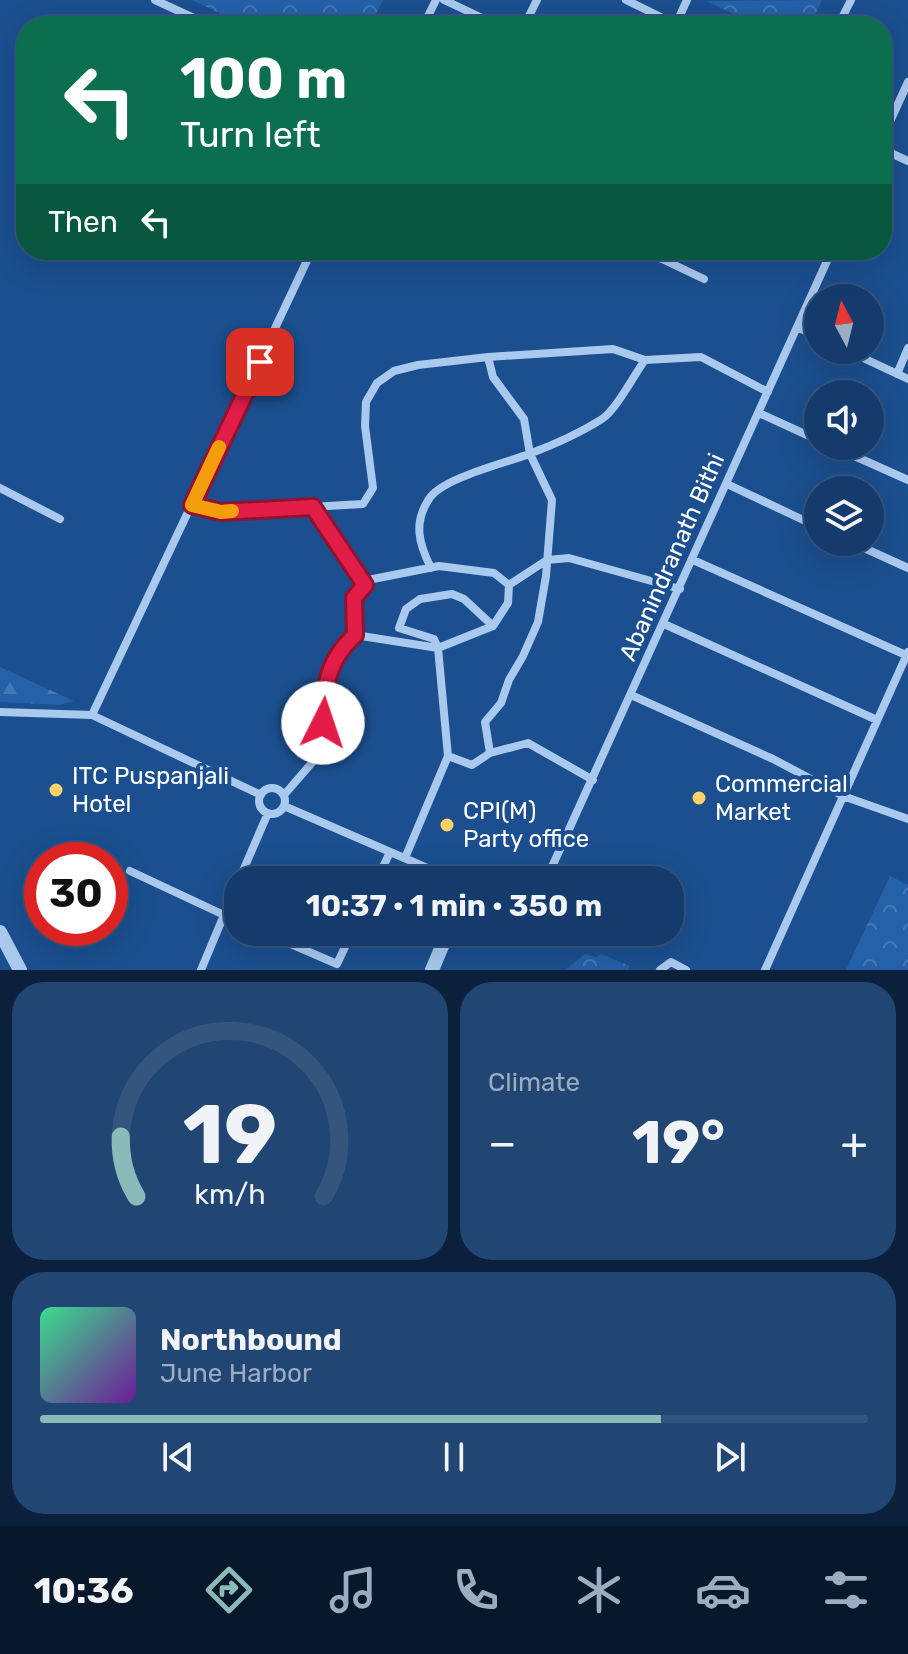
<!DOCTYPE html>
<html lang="en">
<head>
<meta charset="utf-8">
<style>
	:root { --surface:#143b6b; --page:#214673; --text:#f1f3f6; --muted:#9dadc1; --line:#33557e; --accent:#8bbbb9 }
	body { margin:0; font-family:Rubik,sans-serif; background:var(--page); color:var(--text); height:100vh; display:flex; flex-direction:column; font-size:30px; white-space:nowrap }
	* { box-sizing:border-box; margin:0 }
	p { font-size:26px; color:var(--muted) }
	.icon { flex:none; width:44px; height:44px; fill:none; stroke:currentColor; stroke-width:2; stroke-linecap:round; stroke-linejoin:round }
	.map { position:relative; height:970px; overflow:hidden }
	.side { display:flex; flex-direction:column; gap:12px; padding:12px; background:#0b203b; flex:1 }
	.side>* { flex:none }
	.banner { position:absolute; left:16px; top:16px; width:876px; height:244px; border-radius:32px; box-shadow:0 8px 32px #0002,0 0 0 2px var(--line); background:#0b6e4f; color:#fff; overflow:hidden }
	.needle { width:52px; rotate:353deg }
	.controls { position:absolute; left:804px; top:284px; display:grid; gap:16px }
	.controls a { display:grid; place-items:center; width:80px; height:80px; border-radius:50%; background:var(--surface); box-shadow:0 8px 32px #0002,0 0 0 2px var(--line); font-size:40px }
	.speed { position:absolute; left:24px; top:842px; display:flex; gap:16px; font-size:40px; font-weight:700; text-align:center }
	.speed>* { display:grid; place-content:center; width:104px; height:104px; border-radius:50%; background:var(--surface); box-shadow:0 8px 32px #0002,0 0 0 2px var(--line); line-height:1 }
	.speed .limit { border:12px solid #d22; background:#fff; color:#111 }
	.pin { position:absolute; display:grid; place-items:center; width:68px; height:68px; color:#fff; margin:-34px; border-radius:16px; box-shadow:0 4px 12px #0006 }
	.me { position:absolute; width:88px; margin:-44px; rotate:4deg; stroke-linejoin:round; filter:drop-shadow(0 0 6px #0008) }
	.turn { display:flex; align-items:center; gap:28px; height:168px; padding:0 32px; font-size:36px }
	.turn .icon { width:104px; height:104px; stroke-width:2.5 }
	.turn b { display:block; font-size:56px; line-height:68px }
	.then { display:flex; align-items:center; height:76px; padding:0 32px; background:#0003; gap:16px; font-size:30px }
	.big { font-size:60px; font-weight:700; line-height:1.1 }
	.side .widget { flex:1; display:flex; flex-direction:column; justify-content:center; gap:12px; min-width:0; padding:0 28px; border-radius:32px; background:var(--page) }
	.side .dial { align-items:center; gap:0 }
	.dial svg { height:208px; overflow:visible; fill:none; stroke:var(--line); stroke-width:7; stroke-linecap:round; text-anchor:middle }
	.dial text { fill:var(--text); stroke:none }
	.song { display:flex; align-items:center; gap:24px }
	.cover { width:96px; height:96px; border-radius:12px; background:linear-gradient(135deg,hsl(150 70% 55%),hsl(280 70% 35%)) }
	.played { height:8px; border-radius:4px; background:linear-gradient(90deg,var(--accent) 75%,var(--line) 75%) }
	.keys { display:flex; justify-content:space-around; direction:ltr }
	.heat { display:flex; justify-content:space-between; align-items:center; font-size:44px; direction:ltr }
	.side .tiles { flex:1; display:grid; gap:12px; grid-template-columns:1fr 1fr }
	.widget:last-child { grid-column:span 2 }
	.trip { position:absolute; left:224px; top:866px; width:460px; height:80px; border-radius:32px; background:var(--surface); box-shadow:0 8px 32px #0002,0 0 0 2px var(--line); font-weight:700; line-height:80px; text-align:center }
	.tab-bar { display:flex; height:128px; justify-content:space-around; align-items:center; background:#08182b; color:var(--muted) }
	.tab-bar .icon { width:56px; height:56px }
	.tab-bar .current { color:var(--accent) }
	.tab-bar b { font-size:36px; color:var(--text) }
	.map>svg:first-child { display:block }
	.forest { fill:url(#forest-firs) }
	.park { fill:url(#park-crowns) }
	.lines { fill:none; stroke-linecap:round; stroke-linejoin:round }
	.minor { stroke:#a9c9ee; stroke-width:8 }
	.tertiary { stroke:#a9c9ee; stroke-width:14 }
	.route-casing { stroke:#92132f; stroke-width:20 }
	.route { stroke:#e11d48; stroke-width:14 }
	.slow { stroke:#f59e0b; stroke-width:14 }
	.poi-dot { fill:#ffd166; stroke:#1b4f8f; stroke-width:3 }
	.labels { text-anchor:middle; stroke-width:8; stroke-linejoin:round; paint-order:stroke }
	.street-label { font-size:24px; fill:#fff; stroke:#1b4f8f }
	.poi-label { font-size:24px; fill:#fff; stroke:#1b4f8f; text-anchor:start }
</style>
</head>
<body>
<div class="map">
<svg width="908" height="970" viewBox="0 0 908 970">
	<defs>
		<pattern id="forest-firs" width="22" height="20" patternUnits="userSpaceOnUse" patternTransform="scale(2)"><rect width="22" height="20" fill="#2461a8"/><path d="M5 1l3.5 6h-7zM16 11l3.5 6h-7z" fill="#4579b5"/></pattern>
		<pattern id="park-crowns" width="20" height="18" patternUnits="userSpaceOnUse" patternTransform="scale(2)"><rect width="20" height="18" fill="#2461a8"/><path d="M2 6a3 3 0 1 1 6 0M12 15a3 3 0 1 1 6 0" fill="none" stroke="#4579b5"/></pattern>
	</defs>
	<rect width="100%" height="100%" fill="#1b4f8f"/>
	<path class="forest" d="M0,667L74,701L59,705L0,702Z"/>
	<path class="park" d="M192,0H383L370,26H246Z
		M822,0L810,26H759L706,1Z
		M890,876L908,885V970H846Z
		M585,954L596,957L601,954L630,966L628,970H565Z"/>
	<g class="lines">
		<path class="minor" d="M155,0L211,26
			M444,0L499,26
			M626,0L679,26
			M423,26L436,0
			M524,26L537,0
			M675,26L687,0
			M838,26L851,0
			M882,139L908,82
			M882,149L908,161
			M635,250L662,259L704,279
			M797,327L818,337
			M846,350L908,379
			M488,357L613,349L645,360L701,357L768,392
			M897,374L908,348
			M759,413L818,440
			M832,446L908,480
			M727,484L818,527
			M0,488L60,519
			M192,505L221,512L363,504L373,488L365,426L366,402L377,383L394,371L418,365L488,357L493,377L524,419L530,454L552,500L546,576L538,622L523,656L509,680L501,703L485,722L490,753
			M313,507L365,585
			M851,542L908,568
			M693,560L908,656
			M431,568C419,544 413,523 429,499C442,478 506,463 529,454C553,445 580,433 602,419C616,410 634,375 645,360
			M509,585L547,560L569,558L680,589
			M664,624L877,720
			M631,695L773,759L843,796L908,819
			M0,712L92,715
			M448,756L472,765L490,753L528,743L593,780
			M259 801a13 13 0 1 1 26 0a13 13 0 1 1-26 0Z
			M261,795L92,715L312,250
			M284,795L317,757L323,723L326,681L339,651L355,635L354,598L368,580L439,566L494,573L509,585L508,603L493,626L438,648L355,635
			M284,806L455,880
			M405,858L448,756L438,648L434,639L399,628L406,609L420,599L452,594L464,599L493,626
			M130,871L224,915L238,883
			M239,880L268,813
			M377,880L390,852
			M546,880L832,250
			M263,932L337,964L352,932
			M201,970L224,915L238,921
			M660,970L671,962L686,970
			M765,970L908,652"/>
		<path class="tertiary" d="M0,932L20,970
			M432,970L448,932"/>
	</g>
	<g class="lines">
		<g class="route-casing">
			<path id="route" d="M260,362L192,505L221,512L313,507L365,585L354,598L355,635C326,662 325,685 323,723"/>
		</g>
		<use href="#route" class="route"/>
		<path class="slow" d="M219,447L192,505L221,512L232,511"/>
	</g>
	<g class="poi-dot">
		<circle cx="56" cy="790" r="8"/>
		<circle cx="699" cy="798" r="8"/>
		<circle cx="447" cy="825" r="8"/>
	</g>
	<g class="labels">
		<g class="street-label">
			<text transform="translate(672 557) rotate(-66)" y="8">Abanindranath Bithi</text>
		</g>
		<g class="poi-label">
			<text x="72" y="784">ITC Puspanjali<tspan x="72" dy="28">Hotel</tspan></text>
			<text x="715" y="792">Commercial<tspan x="715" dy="28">Market</tspan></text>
			<text x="463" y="819">CPI(M)<tspan x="463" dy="28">Party office</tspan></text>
		</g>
	</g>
</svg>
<div class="controls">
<a><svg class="needle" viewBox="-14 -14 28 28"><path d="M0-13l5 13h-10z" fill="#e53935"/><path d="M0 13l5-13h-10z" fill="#9dadc1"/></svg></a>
<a><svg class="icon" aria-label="sound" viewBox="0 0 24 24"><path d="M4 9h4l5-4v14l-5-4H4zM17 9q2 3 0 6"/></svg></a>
<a><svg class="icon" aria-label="layers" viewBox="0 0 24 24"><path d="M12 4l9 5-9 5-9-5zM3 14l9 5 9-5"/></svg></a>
</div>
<div class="speed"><div class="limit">30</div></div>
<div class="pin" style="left:260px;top:362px;background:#d93025"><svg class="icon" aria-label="arrive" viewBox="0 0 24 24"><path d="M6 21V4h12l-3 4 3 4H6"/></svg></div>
<svg class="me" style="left:323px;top:723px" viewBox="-20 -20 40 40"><circle r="19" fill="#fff"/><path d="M0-13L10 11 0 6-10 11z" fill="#e11d48"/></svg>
<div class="trip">10:37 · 1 min · 350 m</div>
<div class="banner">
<div class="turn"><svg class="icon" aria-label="left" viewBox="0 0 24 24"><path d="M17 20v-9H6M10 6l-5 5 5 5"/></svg><div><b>100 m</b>Turn left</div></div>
<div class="then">Then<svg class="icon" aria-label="left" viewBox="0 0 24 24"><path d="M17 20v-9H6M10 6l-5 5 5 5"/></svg></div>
</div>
</div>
<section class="side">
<div class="tiles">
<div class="widget dial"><svg viewBox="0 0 100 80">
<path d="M14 69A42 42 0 1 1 86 69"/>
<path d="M14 69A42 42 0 0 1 8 46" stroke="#8bbbb9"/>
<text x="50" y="56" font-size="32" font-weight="700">19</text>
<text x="50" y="72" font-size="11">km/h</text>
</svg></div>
<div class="widget"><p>Climate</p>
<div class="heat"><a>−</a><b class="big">19°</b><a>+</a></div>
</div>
<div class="widget">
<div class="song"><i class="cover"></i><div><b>Northbound</b><p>June Harbor</p></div></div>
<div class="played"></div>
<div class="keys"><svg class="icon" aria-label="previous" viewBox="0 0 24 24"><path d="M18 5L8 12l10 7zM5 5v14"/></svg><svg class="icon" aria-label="pause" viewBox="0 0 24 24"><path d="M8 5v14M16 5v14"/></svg><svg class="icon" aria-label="next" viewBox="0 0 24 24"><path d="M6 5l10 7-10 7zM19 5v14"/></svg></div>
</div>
</div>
</section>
<nav class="tab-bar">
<b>10:36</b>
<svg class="icon current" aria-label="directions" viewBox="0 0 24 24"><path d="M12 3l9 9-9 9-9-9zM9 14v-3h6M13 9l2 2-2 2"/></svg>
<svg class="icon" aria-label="music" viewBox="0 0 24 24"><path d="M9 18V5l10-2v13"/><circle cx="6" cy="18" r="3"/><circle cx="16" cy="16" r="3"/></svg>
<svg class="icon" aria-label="phone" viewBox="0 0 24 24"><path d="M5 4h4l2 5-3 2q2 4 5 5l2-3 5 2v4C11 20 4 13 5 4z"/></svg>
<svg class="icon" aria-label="climate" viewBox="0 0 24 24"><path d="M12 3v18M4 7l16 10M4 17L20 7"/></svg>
<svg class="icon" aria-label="car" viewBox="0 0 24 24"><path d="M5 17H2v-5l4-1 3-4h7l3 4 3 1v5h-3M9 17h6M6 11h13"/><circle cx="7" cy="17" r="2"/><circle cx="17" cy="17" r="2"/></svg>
<svg class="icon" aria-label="filters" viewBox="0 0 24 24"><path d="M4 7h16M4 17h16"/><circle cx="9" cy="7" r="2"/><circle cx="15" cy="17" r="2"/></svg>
</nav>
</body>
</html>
